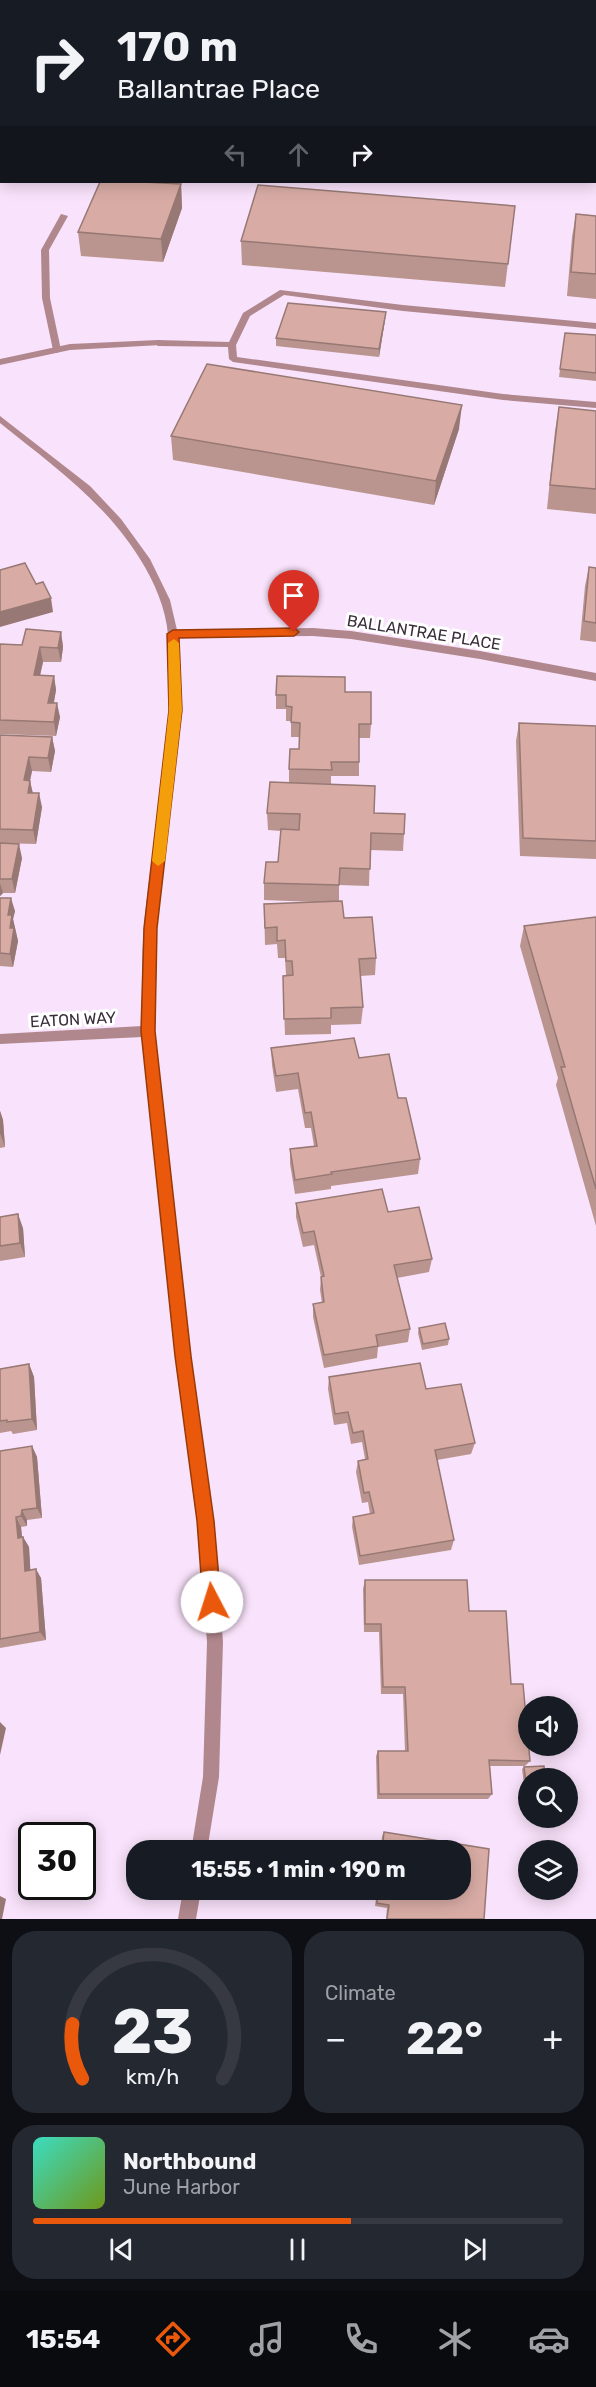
<!DOCTYPE html>
<html lang="en">
<head>
<meta charset="utf-8">
<style>
	:root { --surface:#171b24; --page:#242831; --text:#f1f3f6; --muted:#9ea1a6; --line:#363941; --accent:#ea580c }
	body { margin:0; font-family:Rubik,sans-serif; background:var(--page); color:var(--text); height:100vh; display:flex; flex-direction:column; font-size:22px; white-space:nowrap }
	* { box-sizing:border-box; margin:0 }
	p { font-size:20px; color:var(--muted) }
	.icon { flex:none; width:33px; height:33px; fill:none; stroke:currentColor; stroke-width:2; stroke-linecap:round; stroke-linejoin:round }
	.map { position:relative; height:1919px; overflow:hidden }
	.panel { display:flex; flex-direction:column; gap:12px; padding:12px; background:#0d0f14; flex:1 }
	.panel>* { flex:none }
	.top-card { position:absolute; left:0px; top:0px; width:597px; height:183px; box-shadow:0 3px 15px #0003; background:#171b24; color:var(--text); overflow:hidden }
	.fabs { position:absolute; left:518px; top:1696px; display:grid; gap:12px }
	.fabs a { display:grid; place-items:center; width:60px; height:60px; border-radius:50%; background:var(--surface); box-shadow:0 3px 15px #0003; font-size:30px }
	.speed { position:absolute; left:18px; top:1822px; display:flex; gap:12px; font-size:30px; font-weight:700; text-align:center }
	.speed>* { display:grid; place-content:center; width:78px; height:78px; border-radius:50%; background:var(--surface); box-shadow:0 3px 15px #0003; line-height:1 }
	.speed .limit { border:3px solid #111; border-radius:9px; background:#fff; color:#111 }
	.pin { position:absolute; display:grid; place-items:center; width:51px; height:51px; color:#fff; margin:-62px -26px; border-radius:50% 50% 50% 0; rotate:-45deg; box-shadow:0 0 6px #0007 }
	.pin .icon { rotate:45deg }
	.me { position:absolute; width:66px; margin:-33px; rotate:355deg; stroke-linejoin:round; filter:drop-shadow(0 0 4px #0008) }
	.turn { display:flex; align-items:center; gap:21px; height:126px; padding:0 18px; font-size:27px }
	.turn .icon { width:78px; height:78px; stroke-width:2.5 }
	.turn b { display:block; font-size:42px; line-height:51px }
	.lanes { display:flex; align-items:center; height:57px; padding:0 18px; background:#0003; justify-content:center; gap:30px; direction:ltr }
	.lanes .off { opacity:.35 }
	.big { font-size:45px; font-weight:700; line-height:1.1 }
	.panel .tile { flex:1; display:flex; flex-direction:column; justify-content:center; gap:9px; min-width:0; padding:0 21px; border-radius:24px; background:var(--page) }
	.panel .dial { align-items:center; gap:0 }
	.dial svg { height:156px; overflow:visible; fill:none; stroke:var(--line); stroke-width:7; stroke-linecap:round; text-anchor:middle }
	.dial text { fill:var(--text); stroke:none }
	.song { display:flex; align-items:center; gap:18px }
	.cover { width:72px; height:72px; border-radius:9px; background:linear-gradient(135deg,hsl(170 70% 55%),hsl(80 70% 35%)) }
	.played { height:6px; border-radius:3px; background:linear-gradient(90deg,var(--accent) 60%,var(--line) 60%) }
	.keys { display:flex; justify-content:space-around; direction:ltr }
	.heat { display:flex; justify-content:space-between; align-items:center; font-size:33px; direction:ltr }
	.panel .tiles { flex:1; display:grid; gap:12px; grid-template-columns:1fr 1fr }
	.tile:last-child { grid-column:span 2 }
	.trip { position:absolute; left:126px; top:1840px; width:345px; height:60px; border-radius:24px; background:var(--surface); box-shadow:0 3px 15px #0003; font-weight:700; line-height:60px; text-align:center }
	.tabs { display:flex; height:96px; justify-content:space-around; align-items:center; background:#090b0e; color:var(--muted) }
	.tabs .icon { width:42px; height:42px }
	.tabs .current { color:var(--accent) }
	.tabs b { font-size:27px; color:var(--text) }
	.map>svg:first-child { display:block }
	.lines { fill:none; stroke-linecap:round; stroke-linejoin:round }
	.service { fill:#b0878d; fill-rule:evenodd }
	.minor { fill:#b0878d; fill-rule:evenodd }
	.secondary { fill:#905761; fill-rule:evenodd }
	.wall { fill:#ba948e }
	.shaded-wall { fill:#977874 }
	.building { fill:#d8aca5; stroke:#977874; stroke-width:1.5 }
	.route { fill:#ea580c; stroke:#983908; stroke-width:1.5 }
	.slow { fill:#f59e0b }
	.labels { text-anchor:middle; stroke-width:6; stroke-linejoin:round; paint-order:stroke }
	.street-label { font-size:16px; fill:#382f39; stroke:#fff }
</style>
</head>
<body>
<div class="map">
<svg width="596" height="1919" viewBox="0 0 596 1919">
	<rect width="100%" height="100%" fill="#f9e2fb"/>
	<g class="lines">
		<path class="service" d="M61,214L68,216L49,250L50,298L61,350L57,353L53,350L42,298L41,250Z
			M280,290L403,305L596,323V329L403,311L284,295L250,316L236,345L237,357L503,394L596,402V408L503,400L233,362L229,359L228,347L158,346L154,343L158,340L229,342L243,313Z"/>
		<path class="minor" d="M308,0L318,2H309Z
			M0,144H2L0,150Z
			M158,340L161,341V345L70,350L0,365V359L70,344Z
			M0,416L90,486L121,519L150,559L170,600L177,630L313,628L351,631L480,651L596,673V681L480,659L351,639L313,636L178,637L180,710L156,928L154,1031L190,1356L214,1521L223,1642L219,1777L207,1851H191L203,1777L207,1642L198,1521L176,1356L142,1037L0,1044V1034L142,1026C143,993 141,959 144,926C153,830 177,731 168,635C166,609 154,581 140,559C105,502 51,464 0,423Z
			M183,1890H201L196,1919H178Z"/>
		<path class="secondary" d="M0,119H2V123H0Z"/>
	</g>
	<path class="wall" d="M0,0H12L11,2H2V10H0L1,15L0,17Z
		M434,0H455L454,2H443Z
		M473,0H542V2H473Z
		M564,0H596V12V2H564Z
		M181,184L182,208L163,262L81,256L78,232Z
		M515,206L505,287L242,265L241,241Z
		M576,214L596,216V299L567,296L572,237Z
		M385,320L379,357L276,346V338Z
		M565,333L596,335V381L559,377Z
		M559,407L596,411V514L547,509L555,431Z
		M459,429L434,505L173,460L171,436Z
		M589,567L596,568V642L580,640L585,586Z
		M61,632L63,647L61,662H43L40,675L54,676L56,690L54,703L60,717L56,736L0,734V644L22,645Z
		M345,692L371,724L370,738H359V776H331V784L289,783V769L299,749V737H291V721H286V709H276V695Z
		M519,723L596,726V859L520,856L516,741Z
		M0,735L52,737L55,751L51,772L32,771L30,781L33,793L42,807L36,844L0,843Z
		M267,813H374L404,834L403,851L370,850L369,886L339,885V901L344,918L376,958L375,975L360,976L363,1007L361,1024L331,1025V1034L285,1035L283,976L286,975L285,958H278L277,944L265,945L264,904L315,902L264,900V883L278,862L281,831L268,830Z
		M0,843L22,858L15,893H3L0,896Z
		M0,898L15,911L13,919L18,941L13,967L0,966Z
		M596,917V1226L556,1085L558,1078L520,946L524,926Z
		M271,1048L359,1058L398,1098L420,1159L418,1174L331,1186V1189L295,1194L290,1164V1149L314,1146L311,1128H305L298,1089L276,1092L272,1065Z
		M0,1111L3,1120L5,1147L0,1148Z
		M296,1203L388,1212L432,1259L429,1272L397,1278L410,1329L408,1342L378,1347L377,1358L324,1368L313,1317V1304L322,1303L320,1290L321,1277L314,1245L303,1247L296,1217Z
		M0,1217L23,1228L25,1257L0,1261Z
		M419,1328L449,1339L448,1345L422,1350L418,1333Z
		M29,1364L34,1377L37,1430L13,1434L11,1431L0,1433V1369Z
		M329,1377L426,1389L475,1443L471,1454L437,1460L454,1540L451,1550L359,1565L352,1527L353,1517L370,1514L368,1502L362,1503L356,1472L358,1461L365,1459L362,1442L351,1444L347,1423L334,1425L328,1389Z
		M32,1446L37,1457L42,1518L27,1520V1526L21,1527L22,1537H23L29,1547L30,1570L41,1578L46,1640L0,1648V1451Z
		M365,1580L469,1611L511,1684L530,1761L525,1766H490L492,1794L488,1799H377L376,1756L378,1751H405L403,1694H381L379,1632H364L363,1589Z
		M524,1767L528,1779V1792H525L522,1769Z
		M384,1832L489,1849L484,1919H386L387,1908L375,1906L377,1890H460V1851H381L382,1836Z"/>
	<path class="shaded-wall" d="M168,0H188L181,2H168Z
		M181,184L182,208L163,262L161,239Z
		M386,312L385,320L379,357V349Z
		M462,405L459,429L434,505L436,481Z
		M51,598L53,612L0,627V612Z
		M61,632L63,647L61,662L58,648Z
		M40,647L43,662L37,689L34,675Z
		M54,676L56,690L51,717L48,703Z
		M57,703L60,717L56,736L54,722Z
		M52,737L55,751L51,772L48,758Z
		M29,757L32,771L27,794L24,780Z
		M30,781L33,795L28,793Z
		M39,793L42,807L36,844L33,830Z
		M19,844L22,858L15,893L12,879Z
		M0,883L3,893L0,896Z
		M11,898L15,911L13,919L18,941L13,967L10,954L8,915Z
		M0,1111L3,1120L5,1147L0,1133Z
		M18,1214L23,1228L25,1257L20,1243Z
		M29,1364L34,1377L37,1430L32,1419Z
		M32,1446L37,1457L42,1518L37,1508Z
		M22,1510L27,1520V1526L21,1516Z
		M16,1517L21,1527L23,1548L18,1538Z
		M23,1537L29,1547L31,1580L25,1571Z
		M36,1569L41,1578L46,1640L40,1632Z
		M0,1722L6,1728L0,1755Z
		M0,1896L6,1899L2,1919H0Z"/>
	<path class="building" d="M184,0H234L237,2H180Z
		M100,182H144L181,184L161,239L78,232Z
		M258,185L515,206L508,264L241,241Z
		M576,214L596,216V274L571,272Z
		M288,303L386,312L379,349L276,338Z
		M565,333L596,335V373L560,369Z
		M207,364L462,405L436,481L171,436Z
		M559,407L596,411V489L550,485Z
		M25,563L36,584L43,582L51,598L0,612V570Z
		M589,567L596,568V623L584,621Z
		M26,629L61,632L58,648L40,647L34,675L54,676L48,703H57L54,722L0,720V644L22,645Z
		M277,676L345,677V692H371V724H359V762H331L332,770L289,769L290,749H299L300,723L291,722L292,707L286,706V695H276Z
		M519,723L596,726V841L523,838Z
		M0,735L52,737L48,758L29,757L24,780L30,781L28,793H39L33,830L0,829Z
		M270,782L375,786L374,813L405,814L404,834L371,833L370,869L340,868L339,885L264,883L266,862H278L281,829L299,830L300,814L267,813Z
		M0,843L19,844L12,879H0Z
		M0,898H11L8,915H12L10,928H14L10,954L0,953Z
		M342,901L344,918L372,917L376,958L359,959L363,1007L331,1008V1018L284,1019L283,976L293,975L292,961H286L285,940L277,941V927L265,928L264,904Z
		M596,917V1189L561,1067H565L524,926Z
		M354,1038L359,1058L389,1054L398,1098H406L420,1159L331,1172L332,1174L295,1180L290,1149L317,1146L311,1112L305,1113L298,1073L276,1076L271,1048Z
		M382,1189L388,1212L419,1207L432,1259L394,1265L410,1329L376,1335L378,1346L324,1355L313,1304L324,1302L321,1277L324,1276L314,1231L303,1233L296,1203Z
		M18,1214L20,1243L0,1246V1217Z
		M445,1323L449,1339L423,1344L419,1328Z
		M420,1363L426,1389L461,1384L475,1443L435,1450L454,1540L360,1556L353,1517L374,1513L369,1492L364,1493L358,1461L368,1459L363,1431L353,1433L348,1412L335,1414L329,1377Z
		M29,1364L32,1419L7,1422V1420L0,1421V1369Z
		M32,1446L37,1508L22,1510L21,1516L16,1517L18,1538L23,1537L25,1571L36,1569L40,1632L0,1639V1451Z
		M365,1580H467L469,1611H506L511,1684H523L530,1761L489,1760L492,1794H379L378,1751H408L405,1687H383L381,1624H365Z
		M544,1766L545,1779H528V1790H527L524,1767Z
		M384,1832L489,1849L484,1919H387L389,1905L377,1903L378,1890H460V1851H382Z"/>
	<path class="route" d="M294,628L299,632L294,636L179,638L182,710L157,928L155,1031L191,1356L214,1521L221,1602L219,1608L212,1611L206,1608L203,1602L197,1521L175,1356L141,1031L144,928L169,710L167,634L173,630Z"/>
	<path class="slow" d="M174,639L179,643L182,710L165,861L158,866L152,861L169,710L168,643Z"/>
	<g class="labels">
		<g class="street-label">
			<text transform="translate(424 632) rotate(9)" y="6">BALLANTRAE PLACE</text>
			<text transform="translate(73 1019) rotate(-3)" y="6">EATON WAY</text>
		</g>
	</g>
</svg>
<div class="fabs">
<a><svg class="icon" aria-label="sound" viewBox="0 0 24 24"><path d="M4 9h4l5-4v14l-5-4H4zM17 9q2 3 0 6"/></svg></a>
<a><svg class="icon" aria-label="search" viewBox="0 0 24 24"><circle cx="10" cy="10" r="6"/><path d="M15 15l6 6"/></svg></a>
<a><svg class="icon" aria-label="layers" viewBox="0 0 24 24"><path d="M12 4l9 5-9 5-9-5zM3 14l9 5 9-5"/></svg></a>
</div>
<div class="speed"><div class="limit">30</div></div>
<div class="pin" style="left:294px;top:632px;background:#d93025"><svg class="icon" aria-label="arrive" viewBox="0 0 24 24"><path d="M6 21V4h12l-3 4 3 4H6"/></svg></div>
<svg class="me" style="left:212px;top:1602px" viewBox="-20 -20 40 40"><circle r="19" fill="#fff"/><path d="M0-13L10 11 0 6-10 11z" fill="#ea580c"/></svg>
<div class="trip">15:55 · 1 min · 190 m</div>
<div class="top-card">
<div class="turn"><svg class="icon" aria-label="right" viewBox="0 0 24 24"><path d="M7 20v-9h11M14 6l5 5-5 5"/></svg><div><b>170 m</b>Ballantrae Place</div></div>
<div class="lanes"><svg class="icon off" aria-label="left" viewBox="0 0 24 24"><path d="M17 20v-9H6M10 6l-5 5 5 5"/></svg><svg class="icon off" aria-label="ahead" viewBox="0 0 24 24"><path d="M12 20V5M6 11l6-6 6 6"/></svg><svg class="icon" aria-label="right" viewBox="0 0 24 24"><path d="M7 20v-9h11M14 6l5 5-5 5"/></svg></div>
</div>
</div>
<section class="panel">
<div class="tiles">
<div class="tile dial"><svg viewBox="0 0 100 80">
<path d="M14 69A42 42 0 1 1 86 69"/>
<path d="M14 69A42 42 0 0 1 9 41" stroke="#ea580c"/>
<text x="50" y="56" font-size="32" font-weight="700">23</text>
<text x="50" y="72" font-size="11">km/h</text>
</svg></div>
<div class="tile"><p>Climate</p>
<div class="heat"><a>−</a><b class="big">22°</b><a>+</a></div>
</div>
<div class="tile">
<div class="song"><i class="cover"></i><div><b>Northbound</b><p>June Harbor</p></div></div>
<div class="played"></div>
<div class="keys"><svg class="icon" aria-label="previous" viewBox="0 0 24 24"><path d="M18 5L8 12l10 7zM5 5v14"/></svg><svg class="icon" aria-label="pause" viewBox="0 0 24 24"><path d="M8 5v14M16 5v14"/></svg><svg class="icon" aria-label="next" viewBox="0 0 24 24"><path d="M6 5l10 7-10 7zM19 5v14"/></svg></div>
</div>
</div>
</section>
<nav class="tabs">
<b>15:54</b>
<svg class="icon current" aria-label="directions" viewBox="0 0 24 24"><path d="M12 3l9 9-9 9-9-9zM9 14v-3h6M13 9l2 2-2 2"/></svg>
<svg class="icon" aria-label="music" viewBox="0 0 24 24"><path d="M9 18V5l10-2v13"/><circle cx="6" cy="18" r="3"/><circle cx="16" cy="16" r="3"/></svg>
<svg class="icon" aria-label="phone" viewBox="0 0 24 24"><path d="M5 4h4l2 5-3 2q2 4 5 5l2-3 5 2v4C11 20 4 13 5 4z"/></svg>
<svg class="icon" aria-label="climate" viewBox="0 0 24 24"><path d="M12 3v18M4 7l16 10M4 17L20 7"/></svg>
<svg class="icon" aria-label="car" viewBox="0 0 24 24"><path d="M5 17H2v-5l4-1 3-4h7l3 4 3 1v5h-3M9 17h6M6 11h13"/><circle cx="7" cy="17" r="2"/><circle cx="17" cy="17" r="2"/></svg>
</nav>
</body>
</html>
